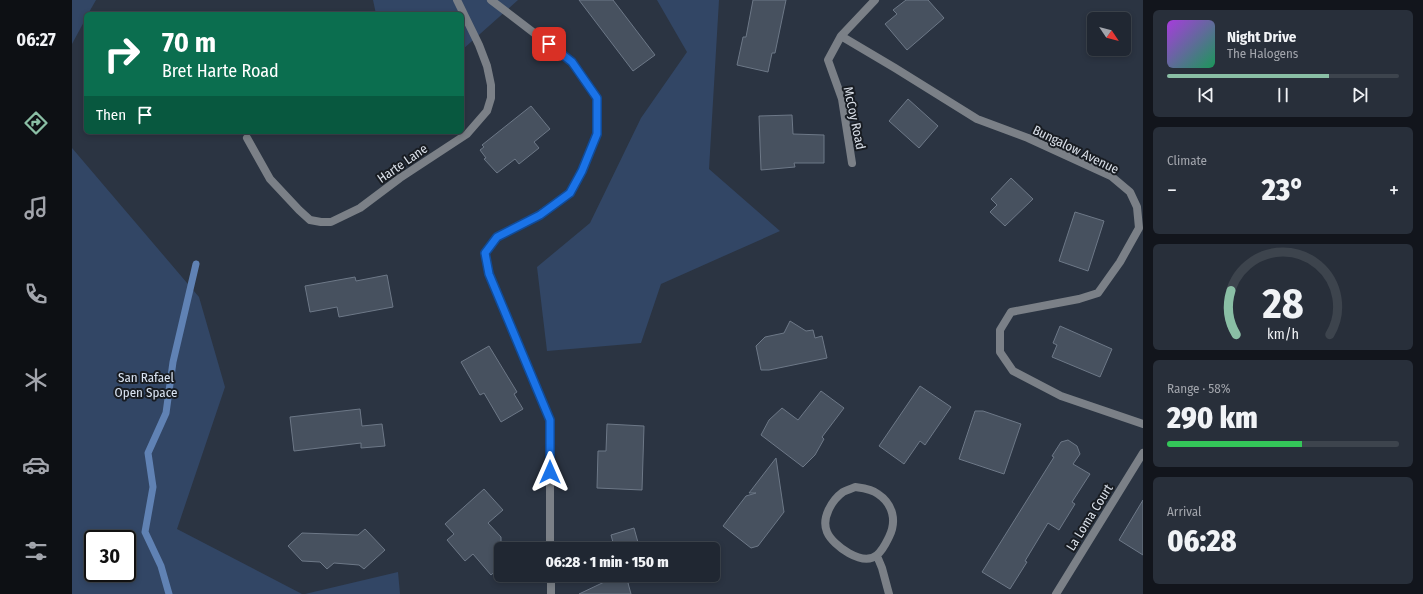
<!DOCTYPE html>
<html lang="en">
<head>
<meta charset="utf-8">
<style>
	:root { --surface:#202732; --page:#282f3a; --text:#f1f3f6; --muted:#a2a5ac; --line:#3d444d; --accent:#8abfa5 }
	body { margin:0; font-family:"Fira Sans Condensed",sans-serif; background:var(--page); color:var(--text); height:100vh; display:flex; flex-direction:column; font-size:15px; white-space:nowrap }
	* { box-sizing:border-box; margin:0 }
	p { font-size:13px; color:var(--muted) }
	.icon { flex:none; width:22px; height:22px; fill:none; stroke:currentColor; stroke-width:2; stroke-linecap:round; stroke-linejoin:round }
	.map { position:relative; flex:1; overflow:hidden }
	.drawer { display:flex; flex-direction:column; gap:10px; padding:10px; background:#12151c; width:280px }
	.drawer>* { flex:none }
	.hud { position:absolute; left:12px; top:12px; width:380px; height:122px; border-radius:6px; box-shadow:0 2px 6px #0003,0 0 0 1px var(--line); background:#0b6e4f; color:#fff; overflow:hidden }
	.needle { width:26px; rotate:125deg }
	.fabs { position:absolute; left:1015px; top:12px; display:grid; gap:8px }
	.fabs a { display:grid; place-items:center; width:44px; height:44px; border-radius:6px; background:var(--surface); box-shadow:0 2px 6px #0003,0 0 0 1px var(--line); font-size:20px }
	.speed { position:absolute; left:12px; top:530px; display:flex; gap:8px; font-size:20px; font-weight:700; text-align:center }
	.speed>* { display:grid; place-content:center; width:52px; height:52px; border-radius:50%; background:var(--surface); box-shadow:0 2px 6px #0003,0 0 0 1px var(--line); line-height:1 }
	.speed .limit { border:2px solid #111; border-radius:6px; background:#fff; color:#111 }
	.pin { position:absolute; display:grid; place-items:center; width:34px; height:34px; color:#fff; margin:-17px; border-radius:8px; box-shadow:0 2px 6px #0006 }
	.me { position:absolute; width:44px; margin:-22px; rotate:0deg; stroke-linejoin:round; filter:drop-shadow(0 0 3px #0008) }
	.turn { display:flex; align-items:center; gap:14px; height:84px; padding:0 12px; font-size:18px }
	.turn .icon { width:52px; height:52px; stroke-width:2.5 }
	.turn b { display:block; font-size:28px; line-height:34px }
	.then { display:flex; align-items:center; height:38px; padding:0 12px; background:#0003; gap:8px; font-size:15px }
	.big { font-size:30px; font-weight:800; line-height:1.1 }
	.drawer .card { flex:1; display:flex; flex-direction:column; justify-content:center; gap:6px; min-width:0; padding:0 14px; border-radius:6px; background:var(--page) }
	.drawer .dial { align-items:center; gap:0 }
	.dial svg { height:104px; overflow:visible; fill:none; stroke:var(--line); stroke-width:7; stroke-linecap:round; text-anchor:middle }
	.dial text { fill:var(--text); stroke:none }
	.song { display:flex; align-items:center; gap:12px }
	.cover { width:48px; height:48px; border-radius:6px; background:linear-gradient(135deg,hsl(280 70% 55%),hsl(150 70% 35%)) }
	.played { height:4px; border-radius:2px; background:linear-gradient(90deg,var(--accent) 70%,var(--line) 70%) }
	.keys { display:flex; justify-content:space-around; direction:ltr }
	.heat { display:flex; justify-content:space-between; align-items:center; font-size:22px; direction:ltr }
	.charge { height:6px; border-radius:3px; background:linear-gradient(90deg,#34c759 58%,var(--line) 0) }
	.trip { position:absolute; left:422px; top:542px; width:226px; height:40px; border-radius:6px; background:var(--surface); box-shadow:0 2px 6px #0003,0 0 0 1px var(--line); font-weight:800; line-height:40px; text-align:center }
	main { display:flex; flex:1; min-height:0 }
	.dock { display:flex; flex-direction:column; width:72px; justify-content:space-around; align-items:center; background:#0d1014; color:var(--muted) }
	.dock .icon { width:28px; height:28px }
	.dock .on { color:var(--accent) }
	.dock b { font-size:18px; color:var(--text) }
	.map>svg:first-child { display:block }
	.green { fill:#324665; fill-rule:evenodd }
	.lines { fill:none; stroke-linecap:round; stroke-linejoin:round }
	.stream { stroke:#6082b4; stroke-width:7 }
	.building { fill:#47515f; stroke:#6d7887 }
	.street { stroke:#7b8087; stroke-width:8 }
	.route-casing { stroke:#114b97; stroke-width:10 }
	.route { stroke:#1a73e8; stroke-width:7 }
	.labels { text-anchor:middle; stroke-width:4; stroke-linejoin:round; paint-order:stroke }
	.street-label { font-size:13px; fill:#dbe1ea; stroke:#181c22 }
	.park-label { font-size:13px; fill:#dae4f3; stroke:#181c22 }
</style>
</head>
<body>
<main>
<nav class="dock">
<b>06:27</b>
<svg class="icon on" aria-label="directions" viewBox="0 0 24 24"><path d="M12 3l9 9-9 9-9-9zM9 14v-3h6M13 9l2 2-2 2"/></svg>
<svg class="icon" aria-label="music" viewBox="0 0 24 24"><path d="M9 18V5l10-2v13"/><circle cx="6" cy="18" r="3"/><circle cx="16" cy="16" r="3"/></svg>
<svg class="icon" aria-label="phone" viewBox="0 0 24 24"><path d="M5 4h4l2 5-3 2q2 4 5 5l2-3 5 2v4C11 20 4 13 5 4z"/></svg>
<svg class="icon" aria-label="climate" viewBox="0 0 24 24"><path d="M12 3v18M4 7l16 10M4 17L20 7"/></svg>
<svg class="icon" aria-label="car" viewBox="0 0 24 24"><path d="M5 17H2v-5l4-1 3-4h7l3 4 3 1v5h-3M9 17h6M6 11h13"/><circle cx="7" cy="17" r="2"/><circle cx="17" cy="17" r="2"/></svg>
<svg class="icon" aria-label="filters" viewBox="0 0 24 24"><path d="M4 7h16M4 17h16"/><circle cx="9" cy="7" r="2"/><circle cx="15" cy="17" r="2"/></svg>
</nav>
<div class="map">
<svg width="1071" height="594" viewBox="0 0 1071 594">
	<rect width="100%" height="100%" fill="#2b3442"/>
	<path class="green" d="M0,0H24L16,14H14V18L0,44Z
		M301,0H446L390,50V14H304Z
		M585,0H647L637,169L708,231L589,284L569,343L475,351L465,267L518,223L569,118L615,52Z
		M0,148L127,297L153,387L105,529L230,594H0ZM21,539H55V573H21Z
		M326,572L328,594H233Z"/>
	<g class="lines">
		<path class="stream" d="M97,594L89,566L73,532L81,487L76,453L94,413L101,362L124,264"/>
	</g>
	<path class="building" d="M507,0H541L583,55L561,71Z
		M681,0H714L703,53H700L696,72L665,65L671,37H674Z
		M834,0H856L872,18L835,50L813,24L825,14L821,10Z
		M836,99L866,126L847,148L817,121Z
		M459,106L478,129L462,142L467,148L447,164L443,159L425,173L412,159L414,158L408,150L412,147L410,145Z
		M720,115L721,134L752,135V163H722L723,167L689,170L687,116Z
		M939,178L961,199L933,226L918,212L925,205L919,199Z
		M1003,212L1032,221L1016,271L987,261Z
		M315,275L321,307L267,317L265,307L238,312L233,286L283,277L284,281Z
		M718,321L734,331L741,330L743,338L750,336L755,358L697,370H689L684,346L693,337L712,333Z
		M988,326L1040,349L1028,377L980,357L985,345L981,343Z
		M417,346L445,392L442,394L451,409L429,422L412,393L408,395L389,362Z
		M848,386L879,407L853,445L848,441L832,464L807,446Z
		M749,391L772,408L750,437L752,439L743,455L731,467L689,435L697,420L710,408L726,420Z
		M288,409L290,426L310,424L313,446L289,448V443L222,451L218,417Z
		M903,411H911L949,424L932,474L887,459Z
		M535,424L572,426L570,490L525,488L526,451H534Z
		M996,440L1005,446L1008,454L1001,464L1018,474L1000,502L1003,504L987,530L976,523L953,561L955,562L938,589L910,572L982,457L980,456L989,442Z
		M704,458L712,512L686,546L679,548L651,526L674,496L684,493H677Z
		M412,489L431,510L416,523L429,537V566L419,575L401,554L393,561L375,540L382,534L373,524Z
		M1071,500V555L1047,540Z
		M562,528L567,546L572,545L573,549H539V547L542,546L539,535Z
		M293,529L313,550L292,569L287,565L262,563L255,569L248,562L230,561L216,546L230,533L286,535Z
		M547,575L581,576L556,583L559,594H507Z"/>
	<g class="lines">
		<path class="street" d="M419,0L500,62L525,98V134L510,171L498,193L467,215L425,237L413,253L417,274L478,420V549
			M769,36L823,68L905,119L956,138L1039,176L1058,192L1065,207L1067,228L1048,262L1026,293L1007,299L939,312L928,330V352L941,371L989,396L1071,424
			M175,138L198,179L227,210L238,220L249,222H259L288,208L328,178L395,134L415,111L419,98V85L415,66L407,45L385,0
			M780,163L770,99L756,60L769,36L803,0
			M783,487C790,488 800,489 806,494C821,504 825,521 817,537C814,543 811,550 805,555C791,567 761,546 755,532C749,518 760,500 771,492C775,490 779,489 783,487Z
			M805,556L810,568L817,594
			M479,575V594
			M984,594L1071,453"/>
	</g>
	<g class="lines">
		<g class="route-casing">
			<path id="route" d="M477,44L500,62L525,98V134L510,171L498,193L468,215L425,237L413,253L417,274L478,420V472"/>
		</g>
		<use href="#route" class="route"/>
	</g>
	<g class="labels">
		<g class="street-label">
			<text transform="translate(783 118) rotate(78)" y="5">McCoy Road</text>
			<text transform="translate(1004 149) rotate(26)" y="5">Bungalow Avenue</text>
			<text transform="translate(330 163) rotate(-35)" y="5">Harte Lane</text>
			<text transform="translate(1017 517) rotate(-58)" y="5">La Loma Court</text>
		</g>
		<g class="park-label">
			<text x="74" y="382">San Rafael<tspan x="74" dy="15">Open Space</tspan></text>
		</g>
	</g>
</svg>
<div class="fabs">
<a><svg class="needle" viewBox="-14 -14 28 28"><path d="M0-13l5 13h-10z" fill="#e53935"/><path d="M0 13l5-13h-10z" fill="#a2a5ac"/></svg></a>
</div>
<div class="speed"><div class="limit">30</div></div>
<div class="pin" style="left:477px;top:44px;background:#d93025"><svg class="icon" aria-label="arrive" viewBox="0 0 24 24"><path d="M6 21V4h12l-3 4 3 4H6"/></svg></div>
<svg class="me" style="left:478px;top:472px" viewBox="-20 -20 40 40"><path d="M0-17L14 15 0 8-14 15z" fill="#1a73e8" stroke="#fff" stroke-width="4"/></svg>
<div class="trip">06:28 · 1 min · 150 m</div>
<div class="hud">
<div class="turn"><svg class="icon" aria-label="right" viewBox="0 0 24 24"><path d="M7 20v-9h11M14 6l5 5-5 5"/></svg><div><b>70 m</b>Bret Harte Road</div></div>
<div class="then">Then<svg class="icon" aria-label="arrive" viewBox="0 0 24 24"><path d="M6 21V4h12l-3 4 3 4H6"/></svg></div>
</div>
</div>
<section class="drawer">
<div class="card">
<div class="song"><i class="cover"></i><div><b>Night Drive</b><p>The Halogens</p></div></div>
<div class="played"></div>
<div class="keys"><svg class="icon" aria-label="previous" viewBox="0 0 24 24"><path d="M18 5L8 12l10 7zM5 5v14"/></svg><svg class="icon" aria-label="pause" viewBox="0 0 24 24"><path d="M8 5v14M16 5v14"/></svg><svg class="icon" aria-label="next" viewBox="0 0 24 24"><path d="M6 5l10 7-10 7zM19 5v14"/></svg></div>
</div>
<div class="card"><p>Climate</p>
<div class="heat"><a>−</a><b class="big">23°</b><a>+</a></div>
</div>
<div class="card dial"><svg viewBox="0 0 100 80">
<path d="M14 69A42 42 0 1 1 86 69"/>
<path d="M14 69A42 42 0 0 1 10 35" stroke="#8abfa5"/>
<text x="50" y="56" font-size="32" font-weight="700">28</text>
<text x="50" y="72" font-size="11">km/h</text>
</svg></div>
<div class="card"><p>Range · 58%</p><b class="big">290 km</b><div class="charge"></div></div>
<div class="card"><p>Arrival</p><b class="big">06:28</b></div>
</section>
</main>
</body>
</html>
